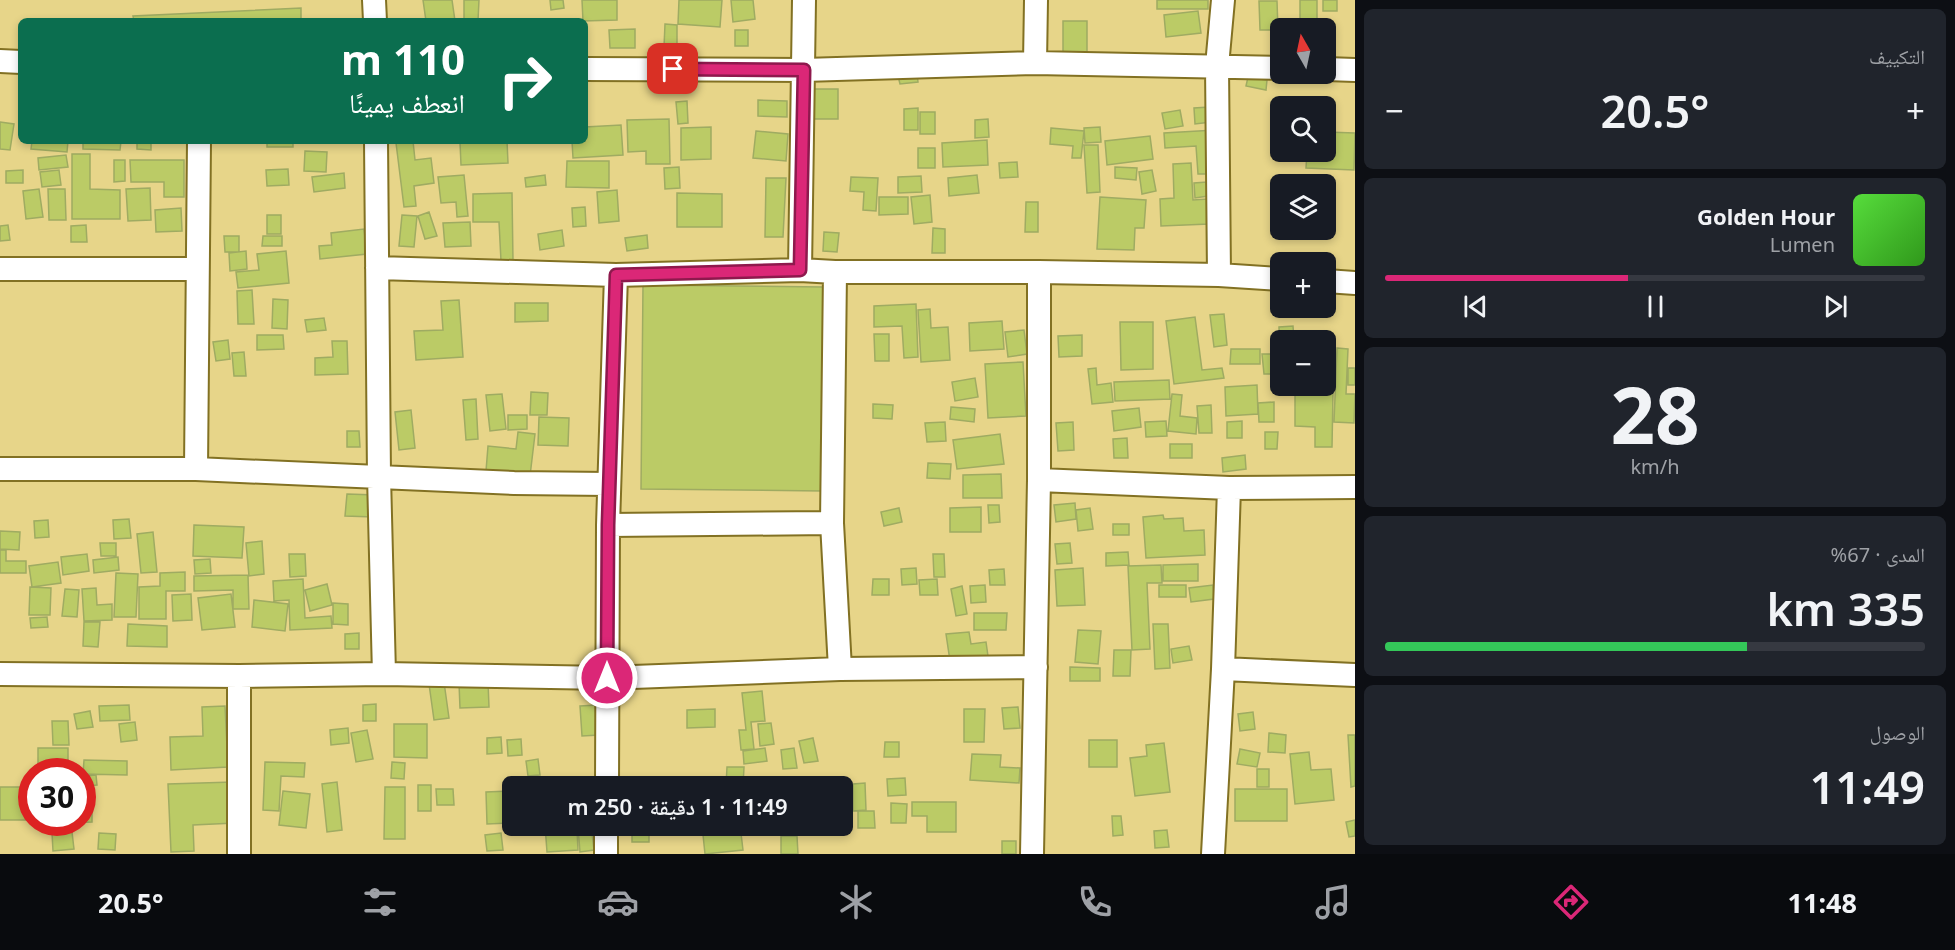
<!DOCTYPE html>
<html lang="ar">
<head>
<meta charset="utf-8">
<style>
	:root { --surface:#171b24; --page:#20242c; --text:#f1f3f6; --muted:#9ea1a6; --line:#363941; --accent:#db2777 }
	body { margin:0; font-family:"Noto Sans","Noto Naskh Arabic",sans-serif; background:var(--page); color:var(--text); direction:rtl; height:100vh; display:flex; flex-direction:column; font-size:22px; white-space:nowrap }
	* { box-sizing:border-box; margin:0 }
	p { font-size:20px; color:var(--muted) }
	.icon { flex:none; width:33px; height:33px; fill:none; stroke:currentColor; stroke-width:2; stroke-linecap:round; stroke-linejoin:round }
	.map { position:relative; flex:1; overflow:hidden; direction:ltr }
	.side { display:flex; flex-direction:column; gap:9px; padding:9px; background:#0d0f14; width:600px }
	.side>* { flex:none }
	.banner { position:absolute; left:18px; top:18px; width:570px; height:126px; border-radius:9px; box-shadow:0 3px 9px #0003; direction:rtl; background:#0b6e4f; color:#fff; overflow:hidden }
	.needle { width:39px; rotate:351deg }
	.tools { position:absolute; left:1270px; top:18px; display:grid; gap:12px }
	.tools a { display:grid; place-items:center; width:66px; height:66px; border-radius:9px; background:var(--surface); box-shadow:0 3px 9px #0003; font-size:30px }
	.speed { position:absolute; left:18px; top:758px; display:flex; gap:12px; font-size:30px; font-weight:700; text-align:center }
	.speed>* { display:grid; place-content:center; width:78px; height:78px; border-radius:50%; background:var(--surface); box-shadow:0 3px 9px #0003; line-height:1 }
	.speed .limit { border:9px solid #d22; background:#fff; color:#111 }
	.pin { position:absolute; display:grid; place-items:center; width:51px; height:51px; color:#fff; margin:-26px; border-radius:12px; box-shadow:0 3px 9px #0006 }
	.me { position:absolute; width:66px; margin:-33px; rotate:0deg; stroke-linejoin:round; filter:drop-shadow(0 0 4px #0008) }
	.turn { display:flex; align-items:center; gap:21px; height:126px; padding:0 24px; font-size:27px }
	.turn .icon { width:78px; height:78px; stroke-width:2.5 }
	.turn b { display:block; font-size:42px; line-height:51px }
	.big { font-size:45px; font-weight:600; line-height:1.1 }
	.side .card { flex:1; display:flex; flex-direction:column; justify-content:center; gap:9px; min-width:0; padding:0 21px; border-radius:9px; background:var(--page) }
	.side .dial { align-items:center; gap:0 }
	.dial b { font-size:78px; line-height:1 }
	.song { display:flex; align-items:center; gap:18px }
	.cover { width:72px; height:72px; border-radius:9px; background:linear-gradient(135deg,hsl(110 70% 55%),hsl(110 70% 35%)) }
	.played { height:6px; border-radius:3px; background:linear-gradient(90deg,var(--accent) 45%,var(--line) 45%) }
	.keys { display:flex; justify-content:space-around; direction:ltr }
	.heat { display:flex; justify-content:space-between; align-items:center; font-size:33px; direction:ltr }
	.charge { height:9px; border-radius:4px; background:linear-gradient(90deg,#34c759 67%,var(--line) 0) }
	.trip { position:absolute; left:502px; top:776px; width:351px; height:60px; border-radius:9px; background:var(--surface); box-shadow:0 3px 9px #0003; font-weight:600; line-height:60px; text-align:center; direction:rtl }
	.menu { display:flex; height:96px; justify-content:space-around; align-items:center; background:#090b0e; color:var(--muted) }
	.menu .icon { width:42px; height:42px }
	.menu .on { color:var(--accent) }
	.menu b { font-size:27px; color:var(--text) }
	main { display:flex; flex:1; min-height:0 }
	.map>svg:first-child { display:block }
	.building { fill:#bbcb66; stroke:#9fab62; stroke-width:1.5 }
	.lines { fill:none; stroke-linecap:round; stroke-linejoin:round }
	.minor-casing { stroke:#827123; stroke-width:26 }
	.minor { stroke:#fff; stroke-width:22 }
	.route-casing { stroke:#8e194d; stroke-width:15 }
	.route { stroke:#db2777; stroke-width:10 }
</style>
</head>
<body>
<main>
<section class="side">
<div class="card"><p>التكييف</p>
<div class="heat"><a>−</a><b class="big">20.5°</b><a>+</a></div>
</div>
<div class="card">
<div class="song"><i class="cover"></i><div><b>Golden Hour</b><p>Lumen</p></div></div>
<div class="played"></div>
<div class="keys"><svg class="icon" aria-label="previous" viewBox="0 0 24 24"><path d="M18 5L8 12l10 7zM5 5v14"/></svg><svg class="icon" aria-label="pause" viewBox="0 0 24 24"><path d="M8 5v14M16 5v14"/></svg><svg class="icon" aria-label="next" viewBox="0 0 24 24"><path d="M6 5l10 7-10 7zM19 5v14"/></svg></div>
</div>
<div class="card dial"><b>28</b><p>km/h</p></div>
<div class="card"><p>المدى · 67%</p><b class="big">335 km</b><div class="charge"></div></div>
<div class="card"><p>الوصول</p><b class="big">11:49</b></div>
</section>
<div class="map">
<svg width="1355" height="854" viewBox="0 0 1355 854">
	<rect width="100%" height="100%" fill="#e7d589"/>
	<path class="building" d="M423,0H452L455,21H426Z
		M464,0H479L478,21H464Z
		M550,0H563L564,8L551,10Z
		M582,0H617V20L583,21Z
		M679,0H722L720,27L678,24Z
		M731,0H753L755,19L733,22Z
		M1157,0H1208V9H1157Z
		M1300,0H1317V28H1300Z
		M1323,0H1337V11H1323Z
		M1259,1H1277L1278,30H1260Z
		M301,8V21H134L133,16Z
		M1198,11L1201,33L1166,37L1164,15Z
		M1063,21H1087V52L1063,53Z
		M665,24L677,25V47H664Z
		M635,29V48H610L609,30Z
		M735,30H748V46H735Z
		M917,73L918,82L900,84L898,76Z
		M1248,77L1267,80L1266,90L1246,86Z
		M813,89H838V119H813Z
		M758,100L787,101V117L758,116Z
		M687,101L688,123L678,124L676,102Z
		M1209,107L1211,122L1195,124L1194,108Z
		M918,108V130H904V109Z
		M1180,110L1183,126L1165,129L1162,113Z
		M920,112H935V134H920Z
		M669,119L670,164H646V151L628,152L627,120Z
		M988,119L989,137L975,138V120Z
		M0,122L14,124L10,150L0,149Z
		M621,125L623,155L573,158L572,141H585V127Z
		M711,127V159L681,160V128Z
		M1100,127L1101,142L1085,143L1084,128Z
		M1051,128L1084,131L1081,158H1072L1073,146L1050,144Z
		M1215,130L1217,174H1198L1196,146L1165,148L1164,133Z
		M756,131L788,134L786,161L753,158Z
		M1326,132L1355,133L1354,170L1306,168L1307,152H1326Z
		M1150,136L1153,159L1107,165L1105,141Z
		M987,140L988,165L943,167L942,143Z
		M32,141H68L67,152L31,149Z
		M83,141H121L120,150L83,149Z
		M137,141H151V150L137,149Z
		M267,141H293V147H267Z
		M413,141L415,160L431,158L434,183L414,186L416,206L404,207L396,143Z
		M507,141L508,163L461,165L460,142Z
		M1084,145H1098L1100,192L1087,193Z
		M918,148H935V168H918Z
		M305,151L327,152L326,172L304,171Z
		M72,154H90V189L120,190V219H72Z
		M66,155L68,167L39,170L38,158Z
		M114,160H125V181L114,182Z
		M130,160H184V197H164V182H131Z
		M567,161H609V188L566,187Z
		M1017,162L1018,177L1000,178L999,163Z
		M1191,163L1193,200L1208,199L1209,224L1161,226L1160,199L1174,198L1173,164Z
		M679,167L680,188L665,189L664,168Z
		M1115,167L1137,168L1136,180L1115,178Z
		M288,169L289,185L267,186L266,170Z
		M23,170V183H6V171Z
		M59,170L61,185L42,187L40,172Z
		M1152,170L1156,191L1142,194L1139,172Z
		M344,173L345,188L314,192L312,177Z
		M464,175L468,216L457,217L456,202L441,203L438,177Z
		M545,175L546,185L526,187L525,178Z
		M977,175L979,193L949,196L948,178Z
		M921,176L922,192L898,193V177Z
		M851,177L878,178L876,211L863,210L864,192L850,191Z
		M766,178H786L783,237H765Z
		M1207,182L1208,196L1195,198L1194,183Z
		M150,188L151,220L128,221L126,189Z
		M39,189L43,217L26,219L23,191Z
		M48,189H65L66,220H49Z
		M617,190L619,221L599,223L597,192Z
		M512,193L513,261H501L499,222H473V194Z
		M677,193L722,194V227H677Z
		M930,195L932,222L914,224L911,197Z
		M879,197H908V214L879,215Z
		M1100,197L1146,200L1144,228H1135L1134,250L1097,249Z
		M1026,202H1038V232H1025Z
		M585,207L586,226L573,227L572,208Z
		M181,208L182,231L156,232L155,210Z
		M429,212L437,236L425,239L418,216Z
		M267,215H281V234H267Z
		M402,215L417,216L414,247L399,246Z
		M470,222L471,246L445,247L443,223Z
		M8,225L10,240L0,241V226Z
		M86,225L87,242H71V226Z
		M933,228L945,229V253H932Z
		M364,229L367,254L320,259L319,246L332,245L331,233Z
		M562,230L564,246L540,250L538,234Z
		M824,232L839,233L837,252L823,251Z
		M647,235L648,248L627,251L625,238Z
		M224,236H239V252H225Z
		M263,236H282V246H262Z
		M246,251L247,269L230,271L229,253Z
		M286,251L289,283L238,288L236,272L259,270L257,254Z
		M643,285L824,287L822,491L641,489Z
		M252,290L254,324H238L237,291Z
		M273,299L288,300L287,329L272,328Z
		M459,300L463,357L416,360L414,331L443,330L441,301Z
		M515,303H548V321L515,322Z
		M916,304L918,357L904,358L902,326L874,327V306Z
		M930,309L931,328L948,327L950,360L921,362L918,310Z
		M1224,314L1227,345L1214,347L1210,315Z
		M1195,317L1202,370L1222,368L1224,378L1174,384L1166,321Z
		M324,318L326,330L307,332L305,320Z
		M1002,321L1004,349L970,351L969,323Z
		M1120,322H1153V369L1121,370Z
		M1293,326L1294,340H1281L1280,365L1279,327Z
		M1024,330L1027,354L1008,357L1005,332Z
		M1328,333L1329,365H1326V340H1312L1311,334Z
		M874,334H889V361H875Z
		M257,335H283L284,349L257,350Z
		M1082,335V356L1059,357L1058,336Z
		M228,340L230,359L216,361L213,342Z
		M332,341H347L348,374L315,375V358L333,357Z
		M1337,348L1348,349L1346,394H1355L1354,423L1334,422Z
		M1231,349H1260V364H1230Z
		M244,352L246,376H234L232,353Z
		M1262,354H1277L1278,374H1264Z
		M1023,362L1026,416L988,418L985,364Z
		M1096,368L1097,385L1111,383L1113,402L1092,404L1088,369Z
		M1348,368H1355V385H1348Z
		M975,378L978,397L955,401L952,382Z
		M1169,380L1170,399L1115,401L1114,382Z
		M1257,385L1258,414L1226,416L1225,387Z
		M531,392L548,393L547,415H530Z
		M1295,392L1333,393L1332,447H1315V427L1295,426Z
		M502,394L506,429L490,431L486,395Z
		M1172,394L1182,395L1180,416L1197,418L1196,434L1168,431Z
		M476,399L478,439L466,440L463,400Z
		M1274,402V422H1259L1258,403Z
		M873,404L893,405L892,419L873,418Z
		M1211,405L1212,433H1199L1197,406Z
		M951,407L975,409L974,422L950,419Z
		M1139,408L1141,427L1114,431L1112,411Z
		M411,410L415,448L399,450L395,412Z
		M508,415H527V429L508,430Z
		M539,417L569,418L568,446L538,445Z
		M1166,421L1167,436L1146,437L1145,422Z
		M1242,421V438H1227V422Z
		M945,422L946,441L927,442L925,423Z
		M1073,422L1074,450L1058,451L1056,423Z
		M347,431H359L360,447H347Z
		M518,432L535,434L530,476L486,471L488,446L516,449Z
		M1265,432H1278L1277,449H1265Z
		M1000,434L1004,464L957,469L953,440Z
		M1127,438L1128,458H1114L1113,439Z
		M1170,444H1192V458H1170Z
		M1245,455L1246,469L1223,472L1222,458Z
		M928,463L951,464L950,479L927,478Z
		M1001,474L1002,498H963V475Z
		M347,494L376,495L374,517L345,516Z
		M1075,503L1076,519L1056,522L1054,505Z
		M988,505H999L1000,522L989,523Z
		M981,507V532H950V508Z
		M899,508L902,522L884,526L881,512Z
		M1090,508L1093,529L1078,531L1076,510Z
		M1163,515L1164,519L1183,518L1184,531L1204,530L1205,555L1146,558L1143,517Z
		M129,519L131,538L114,539L113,520Z
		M48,520L49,537L35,538L34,521Z
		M1113,524H1129V535H1113Z
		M194,525L244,527L242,558L193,556Z
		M0,531L20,532L19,550L0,549Z
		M153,532L157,572L141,573L137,534Z
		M262,541L264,574L249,576L246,543Z
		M100,543H116V556H101Z
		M1070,543L1072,563L1057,564L1055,544Z
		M0,550H6V561H26V573H0Z
		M1128,552L1129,565L1106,566V553Z
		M87,554L89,571L63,575L61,557Z
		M289,554H305L306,576L290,577Z
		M933,554H944L945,577H934Z
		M118,557L119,570L94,573L93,560Z
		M210,559L211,573L195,574L194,560Z
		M58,562L61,583L32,587L29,566Z
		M1198,564V581H1163V565Z
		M1161,565L1162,583H1147L1150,649L1132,650L1128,566Z
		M916,568L917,584L902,585L901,569Z
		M1083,568L1085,605L1057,606L1055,570Z
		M1004,569L1005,585H990L989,570Z
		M185,572V591H166V619H139V587L160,586V573Z
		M116,573L138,574L136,617H114Z
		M248,575L249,609H233V590L194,591V576Z
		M303,579L305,618L331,616L332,628L290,630L289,600L274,601L273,581Z
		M873,579H889V595H872Z
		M937,579L938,595H920L919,580Z
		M327,584L332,605L310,611L305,590Z
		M985,585L986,602L971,603L970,586Z
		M1159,585H1186V597H1159Z
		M1213,585L1214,599L1191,602L1189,588Z
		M962,586L967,614L956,616L951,589Z
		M30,587L51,588L50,615H29Z
		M96,588L97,605L112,604V620L84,621L82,589Z
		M65,589L79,590L77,617L62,616Z
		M191,594L192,620L173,621L172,595Z
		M231,594L235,627L202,630L198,598Z
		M254,600L288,604L285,631L252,627Z
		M333,603L348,604V625L333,624Z
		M974,613H1007L1006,630H974Z
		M47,617L48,627L31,628L30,618Z
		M84,622H100L98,647L83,646Z
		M128,624L167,626V647L127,646Z
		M1153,624H1168L1170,668L1155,669Z
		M1078,630L1101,631L1098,664L1075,662Z
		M969,632L971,644L986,642L988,656L950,661L946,634Z
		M359,633V649H345V634Z
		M1189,646L1192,660L1173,663L1171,649Z
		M1114,650H1131L1130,676H1113Z
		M1070,667L1100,668V681H1070Z
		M444,682L449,718L434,720L429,684Z
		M488,682L489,707L460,708L459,683Z
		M762,691L765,721L751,722L754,749L741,750L739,730H746L742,693Z
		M376,704V721H363V705Z
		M129,705L130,720L100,721L99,706Z
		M597,705L599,735L582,736L580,706Z
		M225,706L228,767L171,770L170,737L203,736L202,707Z
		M1018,707L1020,728L1004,729L1002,708Z
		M715,709V727L687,728V710Z
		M964,709H985L984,742H964Z
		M90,711L93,727L77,729L74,714Z
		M1253,712L1255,729L1240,731L1238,714Z
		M52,721H68L69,745H53Z
		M135,722L137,740L121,742L119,724Z
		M771,723L774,744L760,746L758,724Z
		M394,724H427V758L394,757Z
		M348,728L349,743L331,745L330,730Z
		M367,730L373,759L356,762L351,733Z
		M1269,733L1286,735L1285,753L1268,752Z
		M1348,735H1355V786L1351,787Z
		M501,737L502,753L487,754V738Z
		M813,738L818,761L804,763L799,741Z
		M521,739L522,755L508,756L507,740Z
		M1089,740H1117V767H1089Z
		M885,742H899V757H884Z
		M1164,743L1170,792L1135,796L1130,758L1147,756L1146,745Z
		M38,748H68V771H38Z
		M765,748L767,761L744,764L743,751Z
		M794,748L797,768L783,769L781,750Z
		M1240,749L1260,753L1257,767L1237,764Z
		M1309,752L1311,770L1331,769L1334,800L1295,804L1290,754Z
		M972,754L1001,755L1000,767L1020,768L1019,783L970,780Z
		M538,759L540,775L528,776L526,761Z
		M84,760L127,761V775L83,774Z
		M265,762L305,763L304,777L281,776L279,811L263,810Z
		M392,762L405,763L404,779L391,778Z
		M727,767H744L743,786H726Z
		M1257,769H1269V787H1257Z
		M96,775L97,785L82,786V776Z
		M905,778L906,795L888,796L887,779Z
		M651,779H671V786H651Z
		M233,782L235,823L193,825L194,851L171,852L168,784Z
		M337,782L342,830L327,832L322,784Z
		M865,783L866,810L853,811V784Z
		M418,785H431V811H418Z
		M0,787H28V820H0Z
		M385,787H405V839H384Z
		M436,789H453L454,805H437Z
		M1235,789H1287V821H1235Z
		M283,791L310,794L306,828L279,825Z
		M513,791V823L487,824L486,792Z
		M82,792H92V822L53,823L82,822Z
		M912,802H956V832H927V816H912Z
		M891,803L907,804L906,823H891Z
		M858,811H874L875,828H858Z
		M1112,816H1121L1123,835L1113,836Z
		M1355,820V836L1349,837L1346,822Z
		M545,825H565V831H577L578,850L547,852Z
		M591,825L594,850L580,852L578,827Z
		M632,825H649V842H632Z
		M702,825H740L743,850L705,854Z
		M801,825H825V833H801Z
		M1167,830L1169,847L1155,848L1154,831Z
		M72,832L74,849L53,851L52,833Z
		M99,833L116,834L115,850L98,849Z
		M501,833L503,850L487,851L485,835Z
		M781,836H797L798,854H781Z
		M1002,841H1016V854H1002Z"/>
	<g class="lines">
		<g class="minor-casing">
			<path id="minor" d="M374,0L375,21
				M0,61L21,62
				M1035,63L1036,0
				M585,69L804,70L1035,63L1281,68
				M1326,69L1355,70
				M376,141L379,476L384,674
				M377,268L616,275L800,270L835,272H1039L1219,275L1281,279
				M0,269H197
				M800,270L804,0
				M835,272L832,523L840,669
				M1219,275L1217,66L1223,0
				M1326,281L1355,283
				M0,469H196L514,483L609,484
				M196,469L199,141
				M1039,480L1229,488L1355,487
				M608,525L832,523
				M1223,669L1355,675
				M0,674L239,676L384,674L607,678L840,669L1036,667
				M607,786L608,525L616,275
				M239,854V676
				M606,854V825
				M1032,854L1039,480V272
				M1213,854L1223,669L1229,488"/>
		</g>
		<use href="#minor" class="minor"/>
	</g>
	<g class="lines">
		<g class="route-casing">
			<path id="route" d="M607,678L608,525L616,275L800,270L804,70L673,69"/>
		</g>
		<use href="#route" class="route"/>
	</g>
</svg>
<div class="tools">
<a><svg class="needle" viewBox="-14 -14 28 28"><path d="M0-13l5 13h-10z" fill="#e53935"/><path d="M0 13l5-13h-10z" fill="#9ea1a6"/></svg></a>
<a><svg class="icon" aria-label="search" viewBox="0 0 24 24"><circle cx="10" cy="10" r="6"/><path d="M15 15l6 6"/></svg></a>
<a><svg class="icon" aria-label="layers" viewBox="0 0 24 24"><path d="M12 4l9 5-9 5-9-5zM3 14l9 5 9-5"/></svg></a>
<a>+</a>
<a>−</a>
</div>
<div class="speed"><div class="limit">30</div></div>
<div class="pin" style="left:673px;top:69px;background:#d93025"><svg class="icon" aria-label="arrive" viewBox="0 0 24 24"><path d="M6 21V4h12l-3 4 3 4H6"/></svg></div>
<svg class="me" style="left:607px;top:678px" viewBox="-20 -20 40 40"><circle r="17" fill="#db2777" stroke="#fff" stroke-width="3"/><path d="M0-11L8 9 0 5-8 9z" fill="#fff"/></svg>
<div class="trip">11:49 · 1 دقيقة · 250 m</div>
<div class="banner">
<div class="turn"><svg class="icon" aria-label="right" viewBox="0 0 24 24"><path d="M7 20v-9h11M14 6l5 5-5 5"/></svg><div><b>110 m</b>انعطف يمينًا</div></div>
</div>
</div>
</main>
<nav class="menu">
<b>11:48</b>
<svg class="icon on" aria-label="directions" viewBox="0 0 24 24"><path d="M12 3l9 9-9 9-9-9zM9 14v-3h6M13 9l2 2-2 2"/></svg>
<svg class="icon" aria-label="music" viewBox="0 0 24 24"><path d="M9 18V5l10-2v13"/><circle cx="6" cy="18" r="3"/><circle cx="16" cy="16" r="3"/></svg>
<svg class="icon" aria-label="phone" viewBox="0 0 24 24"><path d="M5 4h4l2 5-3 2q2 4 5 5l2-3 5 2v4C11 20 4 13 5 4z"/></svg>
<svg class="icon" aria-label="climate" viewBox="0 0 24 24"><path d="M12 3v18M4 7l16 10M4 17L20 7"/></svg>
<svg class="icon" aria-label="car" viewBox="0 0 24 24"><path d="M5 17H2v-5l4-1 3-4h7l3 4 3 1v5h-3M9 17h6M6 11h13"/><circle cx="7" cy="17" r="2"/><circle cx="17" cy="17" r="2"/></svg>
<svg class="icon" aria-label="filters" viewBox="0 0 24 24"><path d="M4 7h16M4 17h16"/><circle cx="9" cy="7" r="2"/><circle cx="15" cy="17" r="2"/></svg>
<b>20.5°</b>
</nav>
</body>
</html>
